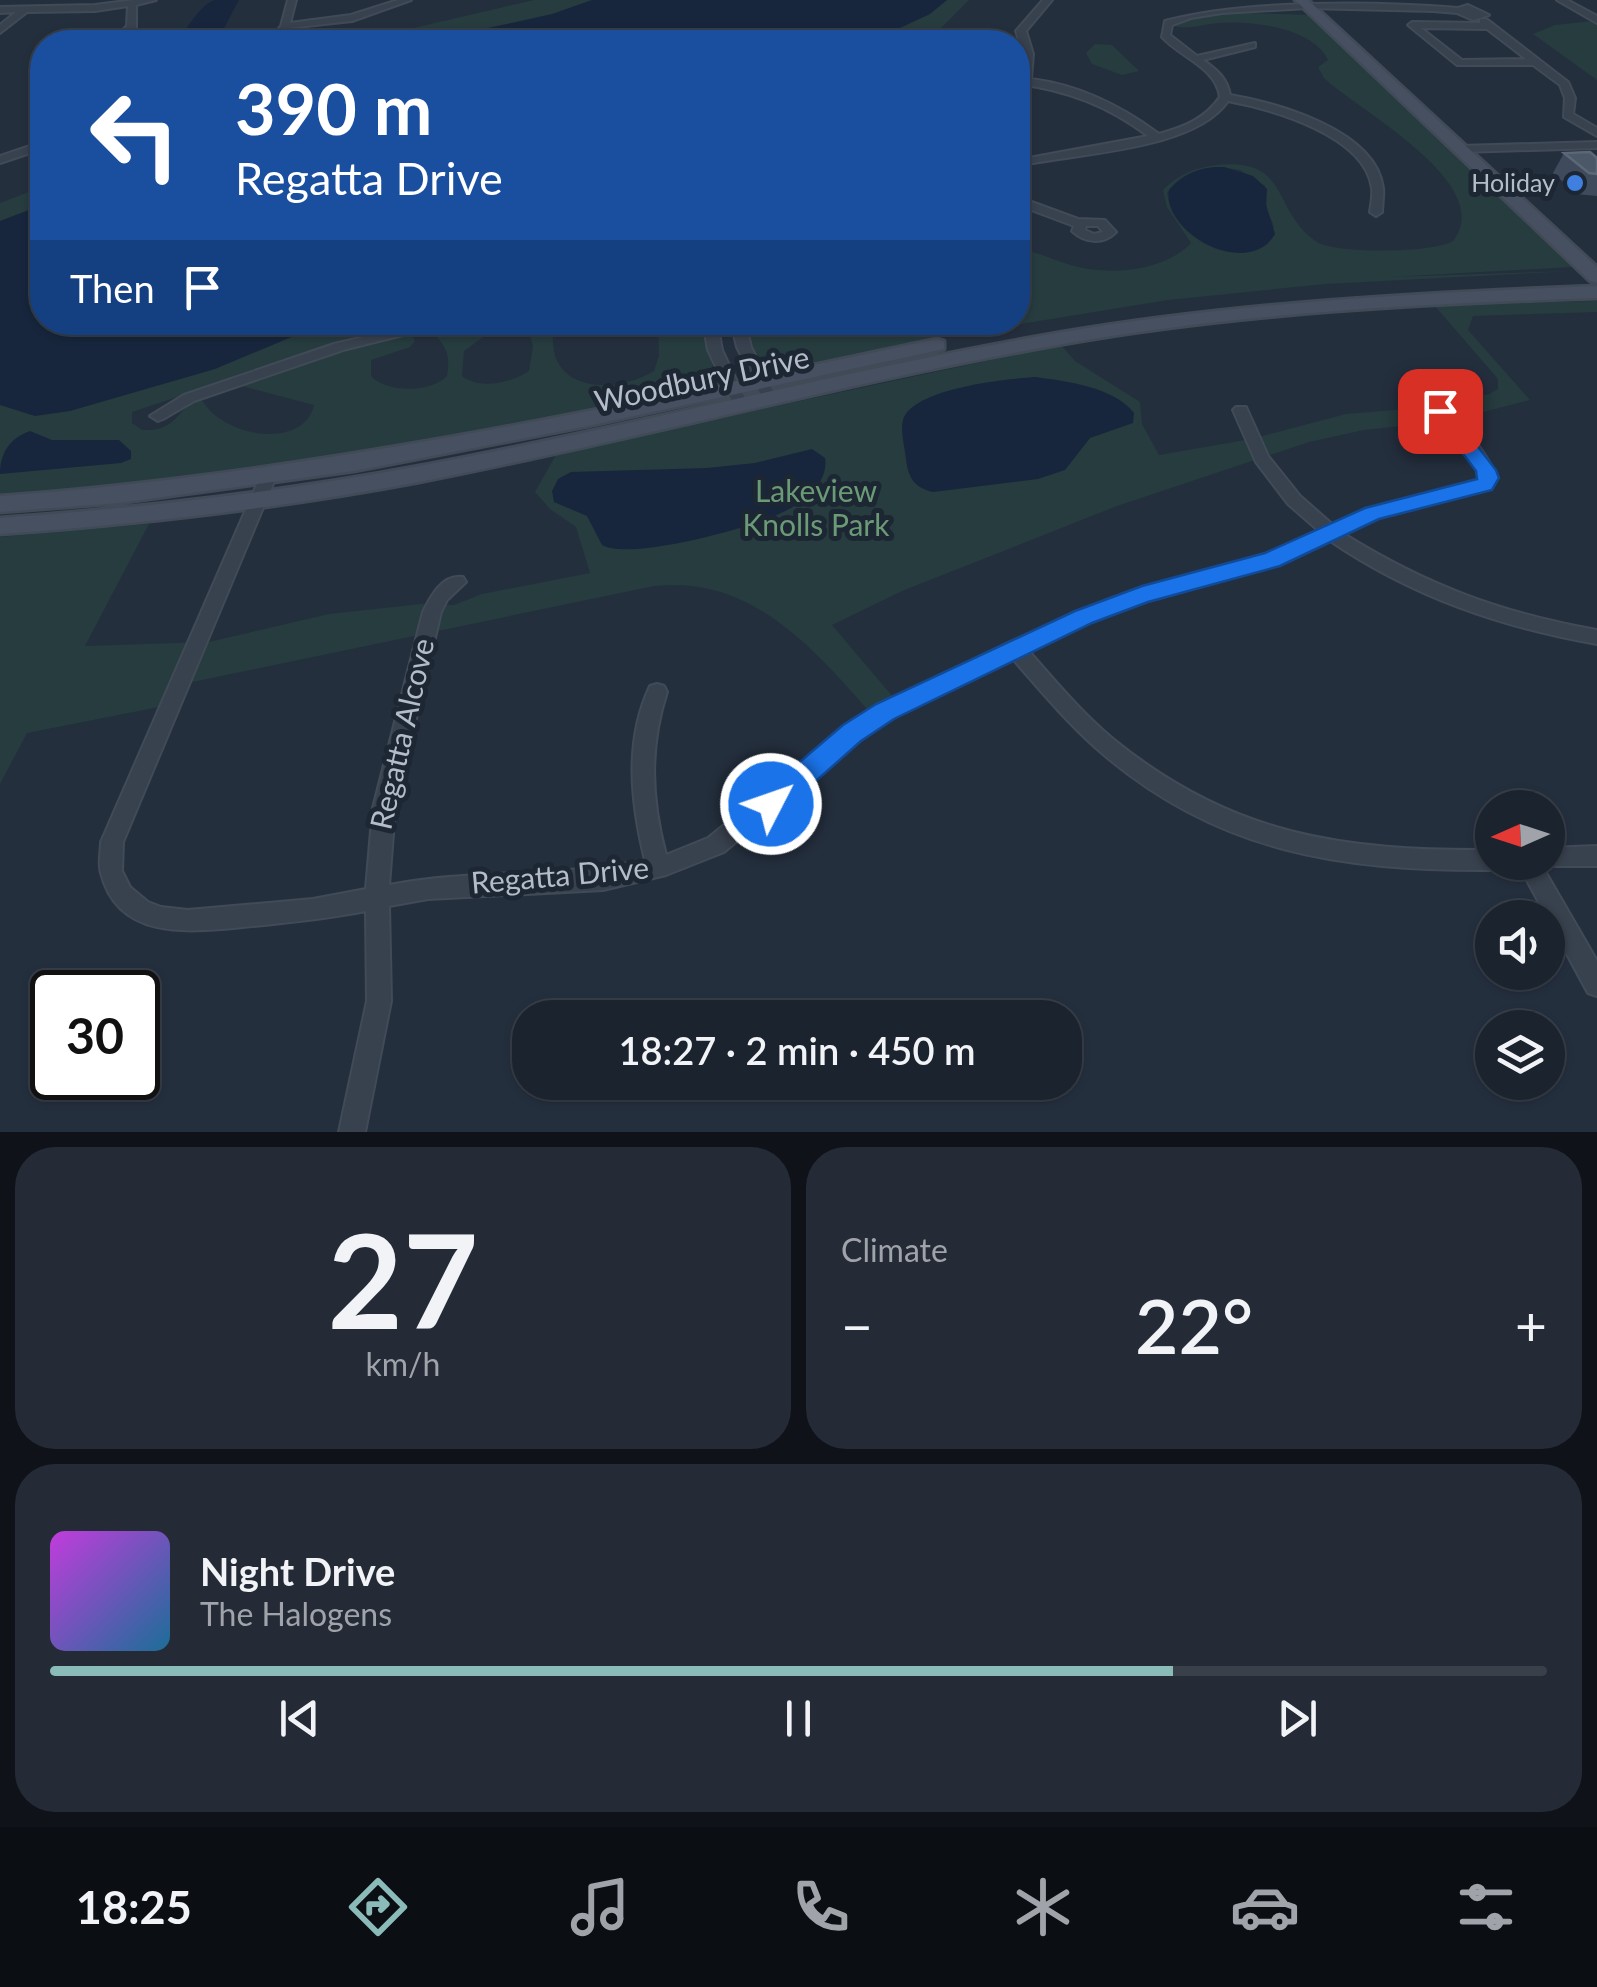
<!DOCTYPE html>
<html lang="en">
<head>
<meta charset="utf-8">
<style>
	:root { --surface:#1b232e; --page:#242b36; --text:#f1f3f6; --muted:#a0a4aa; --line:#39404a; --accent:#8bbbb9 }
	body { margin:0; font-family:Lato,sans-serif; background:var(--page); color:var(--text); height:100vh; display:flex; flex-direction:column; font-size:38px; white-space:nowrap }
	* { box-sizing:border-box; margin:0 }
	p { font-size:32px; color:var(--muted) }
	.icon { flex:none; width:55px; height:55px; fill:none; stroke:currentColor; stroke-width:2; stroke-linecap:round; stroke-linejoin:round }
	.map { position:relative; height:1132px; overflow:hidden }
	.sheet { display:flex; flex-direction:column; gap:15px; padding:15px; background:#0f1319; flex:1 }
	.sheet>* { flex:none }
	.banner { position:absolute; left:30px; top:30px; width:1000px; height:305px; border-radius:40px; box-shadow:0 2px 8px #0004,0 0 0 2px var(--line); background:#1a4fa0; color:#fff; overflow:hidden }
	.needle { width:65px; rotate:267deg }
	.controls { position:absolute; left:1475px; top:790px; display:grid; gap:20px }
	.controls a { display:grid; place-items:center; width:90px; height:90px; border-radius:50%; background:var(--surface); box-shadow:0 2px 8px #0004,0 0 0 2px var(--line); font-size:50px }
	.speed { position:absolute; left:30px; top:970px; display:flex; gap:20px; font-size:50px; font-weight:700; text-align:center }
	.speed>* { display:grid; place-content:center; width:130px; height:130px; border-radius:50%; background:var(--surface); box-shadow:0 2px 8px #0004,0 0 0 2px var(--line); line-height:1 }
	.speed .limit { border:5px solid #111; border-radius:15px; background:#fff; color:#111 }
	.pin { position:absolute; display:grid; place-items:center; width:85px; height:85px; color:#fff; margin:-42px; border-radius:20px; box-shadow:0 5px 15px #0006 }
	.me { position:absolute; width:110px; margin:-55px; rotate:49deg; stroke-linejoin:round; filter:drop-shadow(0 0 8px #0008) }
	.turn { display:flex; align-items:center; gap:35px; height:210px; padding:0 40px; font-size:45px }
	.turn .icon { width:130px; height:130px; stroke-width:2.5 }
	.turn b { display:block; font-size:70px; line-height:85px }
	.then { display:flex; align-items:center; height:95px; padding:0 40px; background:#0003; gap:20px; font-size:38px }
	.big { font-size:75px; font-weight:600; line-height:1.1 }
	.sheet .widget { flex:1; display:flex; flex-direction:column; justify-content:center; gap:15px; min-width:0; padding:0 35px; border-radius:40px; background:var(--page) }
	.sheet .dial { align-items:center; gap:0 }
	.dial b { font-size:130px; line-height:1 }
	.song { display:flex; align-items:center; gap:30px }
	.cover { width:120px; height:120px; border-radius:15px; background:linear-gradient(135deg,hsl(290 70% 55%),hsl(200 70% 35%)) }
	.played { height:10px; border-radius:5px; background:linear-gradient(90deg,var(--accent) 75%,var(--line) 75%) }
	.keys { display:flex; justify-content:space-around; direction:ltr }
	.heat { display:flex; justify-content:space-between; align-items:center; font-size:55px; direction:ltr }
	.sheet .tiles { flex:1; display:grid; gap:15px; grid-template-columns:1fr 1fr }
	.widget:last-child { grid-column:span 2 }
	.trip { position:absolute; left:512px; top:1000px; width:570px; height:100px; border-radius:40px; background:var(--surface); box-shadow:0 2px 8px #0004,0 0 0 2px var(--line); font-weight:600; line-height:100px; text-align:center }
	.tabs { display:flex; height:160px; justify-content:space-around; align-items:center; background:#0b0e12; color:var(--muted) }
	.tabs .icon { width:70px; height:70px }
	.tabs .on { color:var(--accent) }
	.tabs b { font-size:45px; color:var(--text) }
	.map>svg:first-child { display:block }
	.green { fill:#263c3f; fill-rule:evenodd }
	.water { fill:#17263c }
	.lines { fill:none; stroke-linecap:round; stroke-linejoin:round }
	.minor-casing { stroke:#414a57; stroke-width:4 }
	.secondary-casing { stroke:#414a57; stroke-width:5 }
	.minor { fill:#38414e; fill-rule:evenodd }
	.secondary { fill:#465061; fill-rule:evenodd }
	.wall { fill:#3f4b5c }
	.building { fill:#4b5868; stroke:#5c6777; stroke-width:2.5 }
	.route { fill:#1a73e8; stroke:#114b97; stroke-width:2.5 }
	.shop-dot { fill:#3f7fe0; stroke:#1d2633; stroke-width:4 }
	.labels { text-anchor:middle; stroke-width:10; stroke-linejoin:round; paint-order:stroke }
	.far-poi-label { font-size:25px; fill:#b4bcc9; stroke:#1d2633; text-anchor:end }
	.street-label { font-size:30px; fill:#b4bcc9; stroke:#1d2633 }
	.park-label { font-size:30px; fill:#6b9a76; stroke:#1d2633 }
</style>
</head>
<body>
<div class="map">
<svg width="1597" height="1132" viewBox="0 0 1597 1132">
	<rect width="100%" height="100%" fill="#242f3e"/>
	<path class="green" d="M534,0H969L934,35L916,42H370L388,34Z
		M1211,12L1313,15L1474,166L1500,197L1572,267L1391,277L1572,271L1325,284L1168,300L922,340L788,368L768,366L758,361L745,323L1018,322V249C1036,251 1053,260 1071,265C1107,276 1164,272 1191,243L1167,207L1163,190C1177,175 1197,167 1217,165C1292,158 1270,210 1317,242C1336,254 1434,253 1453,241C1498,184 1356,109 1324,78L1318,67L1328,60C1313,28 1251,20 1219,23C1202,24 1191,30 1172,26L1190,15ZM1219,167L1240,170L1265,186L1267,210L1274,226L1268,244C1229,269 1174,236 1167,193C1179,175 1198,168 1219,167Z
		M1593,21L1597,23V80L1533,34L1555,25Z
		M1095,44L1112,45L1139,71L1122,75L1092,64L1086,53Z
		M42,187V322L424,323L345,341L132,412V423L142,430C178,432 175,409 201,398C219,436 303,452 314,405L238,385L353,346L411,332L415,341L410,347L371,360V376C386,393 431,393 447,376C450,358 448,349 436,336L437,328L493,323L490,332L464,351L462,376C481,390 510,383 529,371L533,346L526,322L555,323C540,389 609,398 654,371L659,356L658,323H702L715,375L696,389L460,439L186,481L0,496V203Z
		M1597,301V312L1473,316L1468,330L1530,400L1449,421L1364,430L1309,442L1117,506L902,591L832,625L899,704L875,718C815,650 753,575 654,586L178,685L169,705L27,733L0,784V537L149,524L85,646L209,642L329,614L421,604L454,605L482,594L590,573L576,527L550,509L535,492L557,453L1061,345L1075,361L1140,402L1142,424L1159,455L1251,439L1346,414L1418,408L1489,394L1498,389V379L1434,305Z"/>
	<path class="water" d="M215,0H239L222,32L210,42H174C189,30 197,6 215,0Z
		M592,0H947L930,14L870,42H424L552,14Z
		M1224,167L1253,176L1267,189L1266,205L1275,234C1249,280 1161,233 1169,190C1183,173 1203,166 1224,167Z
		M42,205V322L325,323L215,369L70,411L35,416L0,405V221Z
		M1035,377C1066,381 1114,387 1134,413L1133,423L1090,438L1065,470L1038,479L933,492C915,488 908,478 906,459C905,448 900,431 903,420C913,388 1007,379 1035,377Z
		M30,431L52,440H119L131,451V459L121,463L0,474C0,453 10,438 30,431Z
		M812,449L825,458C829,483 803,503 781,513C750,528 629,561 602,545L587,516L554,502L552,491L558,479L571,472L707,468L755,463Z"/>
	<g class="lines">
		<g class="minor-casing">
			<path id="minor" d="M134,0H156L136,5V27L121,42H111L127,26L128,6L95,11L27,12L0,33V25L16,12L0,13V7L95,5Z
				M288,0H296L290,23L351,15L398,0H411L352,21L288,28L276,42H268L281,26Z
				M1043,0H1052L1026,31L1033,54L1031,79C1079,85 1120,105 1159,134C1184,127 1205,119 1220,97C1216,67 1181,58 1162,37L1165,21C1244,0 1374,1 1458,8L1468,5L1489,15L1473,20L1457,13L1433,11L1308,8L1222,13L1191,18L1172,25L1170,35L1197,56L1255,43V47L1203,60C1217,70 1227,78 1230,95C1277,103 1376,130 1383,188C1384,196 1382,205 1382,212L1376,216L1370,212C1371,205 1373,195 1372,188C1365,135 1271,109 1228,101C1194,151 1075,153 1018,166V160L1148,136C1108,106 1067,90 1018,84V78H1021L1023,54L1016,31Z
				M1557,0H1567L1597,16V23Z
				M1480,19H1486L1493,24L1568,82L1575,98L1573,114L1597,128V136L1564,117L1565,98L1560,85L1533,65H1457L1408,25L1412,22L1480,23ZM1421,28L1487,29L1526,59L1462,60Z
				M42,142V149L0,163V156Z
				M1597,142V148L1461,152L1456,149L1461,146Z
				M1018,197L1078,219L1105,220L1116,232C1103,245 1085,243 1072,231L1074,226L1018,205ZM1086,226H1098L1103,232L1094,234L1085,230Z
				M429,322H455L343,350L194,401L163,419L158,421L150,416L184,395L334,344Z
				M703,322H717L722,350L748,405L746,408H736L734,405L708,350Z
				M731,322H745L751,347L777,399L775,402L770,404L763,399L737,347Z
				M1420,387C1444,398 1489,454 1497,479L1490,489L1378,518L1344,534C1426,585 1501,613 1597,630V644C1500,627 1411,596 1329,540L1278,564L1123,608L1028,650C1055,681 1082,713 1113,739C1232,836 1343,851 1492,850V862H1502L1500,867L1492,870C1340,871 1213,852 1095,747C1065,720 1039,689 1012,658L892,718L859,739L724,852L666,875L603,890L428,899L389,906L391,1001L365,1132H339L367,1001L366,911C325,919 285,923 243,927C190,932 118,941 101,873C98,864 101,852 101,842L261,475H273L275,479L123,842L122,871L130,887L148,902L161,907L188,910L313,899L366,889L373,808L423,612C431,596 442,574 463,577L466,582L447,600L441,612L395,808L389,885C474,869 561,877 645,860C631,803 624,741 650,686L657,684L664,686L667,692C649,747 651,799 666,855L708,838L845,727L878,706L1008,643L1112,598L1267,555L1319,531L1288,504L1256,462L1233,410L1236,407H1246L1268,456L1300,496L1333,525L1367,509L1478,481L1481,478L1478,471L1436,414L1413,392Z
				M1597,846V866H1542L1597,961V996L1588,993L1517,862H1548V848Z"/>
		</g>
		<g class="secondary-casing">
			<path id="secondary" d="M1295,0H1308L1597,267V283L1590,281Z
				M1597,286V298C1418,304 1239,313 1063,344C847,382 635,440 419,482C281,508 141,524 0,534V518C141,508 281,492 419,466C635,426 847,369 1063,332C1240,302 1418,293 1597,286Z
				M937,339L944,341V349L588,426L354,471L119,503L0,512V496C318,473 626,404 937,339Z"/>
		</g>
		<use href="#minor" class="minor"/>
		<use href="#secondary" class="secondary"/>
	</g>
	<path class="wall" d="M1564,153L1597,158V196L1577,194L1553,173Z"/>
	<path class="building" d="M1590,152L1597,158V174L1589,173L1564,153Z"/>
	<path class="route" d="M1440,405L1447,407L1496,470L1499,478L1492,490L1379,519L1280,566L1148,602L1092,623L894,719L861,741L781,812L771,816L761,812L757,804L761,795L843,725L876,704L1075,611L1142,586L1265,553L1365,508L1477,479L1476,471L1431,411Z"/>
	<circle class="shop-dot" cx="1575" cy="183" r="10"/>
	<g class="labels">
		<g class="far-poi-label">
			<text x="1555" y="192">Holiday</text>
		</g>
		<g class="street-label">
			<text transform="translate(702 380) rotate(-12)" y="10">Woodbury Drive</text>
			<text transform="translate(403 734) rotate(-77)" y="10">Regatta Alcove</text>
			<text transform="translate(560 876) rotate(-5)" y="10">Regatta Drive</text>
		</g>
		<g class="park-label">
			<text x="816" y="502">Lakeview<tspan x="816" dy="34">Knolls Park</tspan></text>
		</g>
	</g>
</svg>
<div class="controls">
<a><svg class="needle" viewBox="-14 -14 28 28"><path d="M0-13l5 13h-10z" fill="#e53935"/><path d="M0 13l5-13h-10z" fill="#a0a4aa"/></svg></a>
<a><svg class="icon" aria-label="sound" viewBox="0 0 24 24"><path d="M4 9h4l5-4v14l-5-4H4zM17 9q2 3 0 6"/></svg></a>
<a><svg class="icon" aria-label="layers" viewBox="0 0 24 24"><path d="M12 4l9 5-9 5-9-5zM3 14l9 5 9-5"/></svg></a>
</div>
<div class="speed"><div class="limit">30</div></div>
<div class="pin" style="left:1440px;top:411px;background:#d93025"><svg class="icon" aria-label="arrive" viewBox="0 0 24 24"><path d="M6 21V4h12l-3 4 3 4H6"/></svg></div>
<svg class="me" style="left:771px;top:804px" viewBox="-20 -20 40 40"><circle r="17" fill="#1a73e8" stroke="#fff" stroke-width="3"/><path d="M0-11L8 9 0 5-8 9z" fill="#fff"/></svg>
<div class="trip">18:27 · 2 min · 450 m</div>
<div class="banner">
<div class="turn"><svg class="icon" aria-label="left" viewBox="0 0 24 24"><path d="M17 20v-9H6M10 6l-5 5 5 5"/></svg><div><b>390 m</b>Regatta Drive</div></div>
<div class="then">Then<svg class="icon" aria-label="arrive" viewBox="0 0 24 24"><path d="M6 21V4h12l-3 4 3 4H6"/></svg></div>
</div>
</div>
<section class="sheet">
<div class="tiles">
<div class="widget dial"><b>27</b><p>km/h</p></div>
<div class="widget"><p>Climate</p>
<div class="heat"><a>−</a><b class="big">22°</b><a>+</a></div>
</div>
<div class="widget">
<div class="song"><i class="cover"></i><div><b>Night Drive</b><p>The Halogens</p></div></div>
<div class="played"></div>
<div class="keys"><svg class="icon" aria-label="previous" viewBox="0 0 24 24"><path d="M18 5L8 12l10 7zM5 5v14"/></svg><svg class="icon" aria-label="pause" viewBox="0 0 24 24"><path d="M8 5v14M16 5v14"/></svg><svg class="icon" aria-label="next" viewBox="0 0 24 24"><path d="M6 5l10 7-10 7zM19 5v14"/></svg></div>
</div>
</div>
</section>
<nav class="tabs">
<b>18:25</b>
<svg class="icon on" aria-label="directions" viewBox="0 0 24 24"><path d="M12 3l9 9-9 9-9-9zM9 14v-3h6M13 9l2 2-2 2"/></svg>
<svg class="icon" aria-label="music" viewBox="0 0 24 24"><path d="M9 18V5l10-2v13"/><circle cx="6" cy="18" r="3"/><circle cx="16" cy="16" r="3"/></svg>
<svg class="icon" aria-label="phone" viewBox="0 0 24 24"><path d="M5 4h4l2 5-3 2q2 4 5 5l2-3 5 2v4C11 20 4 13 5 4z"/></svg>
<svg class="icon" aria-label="climate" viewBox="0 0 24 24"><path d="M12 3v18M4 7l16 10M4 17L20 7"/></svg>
<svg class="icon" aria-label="car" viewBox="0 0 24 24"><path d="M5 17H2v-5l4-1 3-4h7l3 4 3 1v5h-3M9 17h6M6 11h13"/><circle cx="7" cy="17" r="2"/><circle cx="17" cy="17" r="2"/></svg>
<svg class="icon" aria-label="filters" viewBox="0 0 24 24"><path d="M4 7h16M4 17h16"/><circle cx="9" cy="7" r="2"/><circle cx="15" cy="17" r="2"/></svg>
</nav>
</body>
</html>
